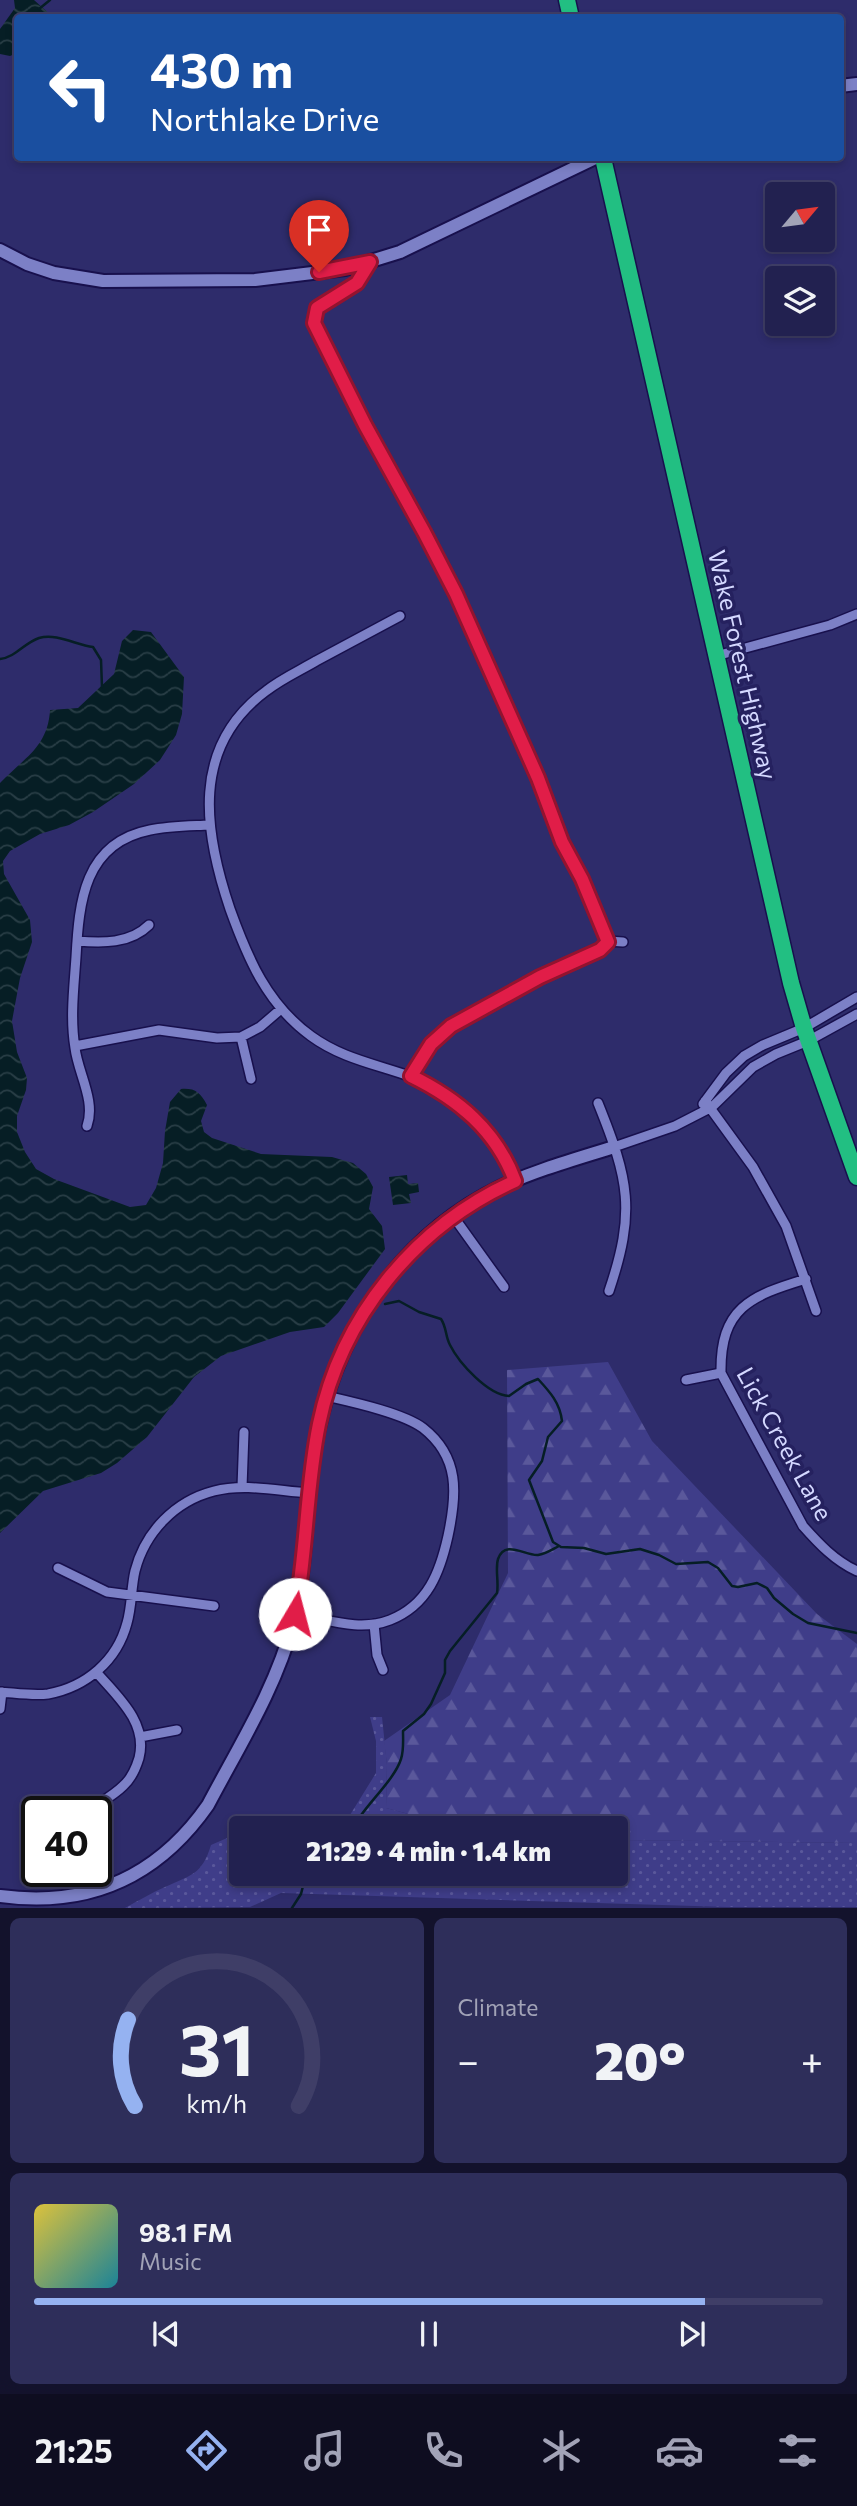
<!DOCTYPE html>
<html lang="en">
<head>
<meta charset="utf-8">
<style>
	:root { --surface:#222150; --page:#2e2e5a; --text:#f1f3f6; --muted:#a2a3b7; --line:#3f3e67; --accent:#95b2f1 }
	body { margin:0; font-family:Commissioner,sans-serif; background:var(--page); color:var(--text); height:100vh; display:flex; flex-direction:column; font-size:26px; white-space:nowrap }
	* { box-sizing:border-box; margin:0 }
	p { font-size:23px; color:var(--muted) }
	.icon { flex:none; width:38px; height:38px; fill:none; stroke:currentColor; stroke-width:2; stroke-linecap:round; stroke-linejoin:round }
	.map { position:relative; height:1908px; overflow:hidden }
	.sheet { display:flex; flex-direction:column; gap:10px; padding:10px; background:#13122c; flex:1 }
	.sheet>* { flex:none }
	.hud { position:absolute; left:14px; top:14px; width:830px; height:147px; border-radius:7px; box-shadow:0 4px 10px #0003,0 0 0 2px var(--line); background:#1a4fa0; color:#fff; overflow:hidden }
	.needle { width:46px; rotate:61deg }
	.buttons { position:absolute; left:765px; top:182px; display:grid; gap:14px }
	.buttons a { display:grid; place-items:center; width:70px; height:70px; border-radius:7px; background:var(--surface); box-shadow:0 4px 10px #0003,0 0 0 2px var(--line); font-size:35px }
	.speed { position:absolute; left:21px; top:1796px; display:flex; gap:14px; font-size:35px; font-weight:700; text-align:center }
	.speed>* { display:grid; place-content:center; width:91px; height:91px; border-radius:50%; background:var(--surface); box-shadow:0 4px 10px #0003,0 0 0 2px var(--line); line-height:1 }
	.speed .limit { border:4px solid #111; border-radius:10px; background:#fff; color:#111 }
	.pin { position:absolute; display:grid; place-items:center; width:60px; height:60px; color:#fff; margin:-72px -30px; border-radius:50% 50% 50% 0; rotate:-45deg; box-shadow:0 0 7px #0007 }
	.pin .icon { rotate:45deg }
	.me { position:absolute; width:77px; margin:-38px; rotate:8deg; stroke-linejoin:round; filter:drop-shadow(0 0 5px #0008) }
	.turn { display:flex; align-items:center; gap:24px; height:147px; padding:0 21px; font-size:32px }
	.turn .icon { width:91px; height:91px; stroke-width:2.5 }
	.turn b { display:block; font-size:49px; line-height:60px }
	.big { font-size:52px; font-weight:800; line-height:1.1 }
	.sheet .tile { flex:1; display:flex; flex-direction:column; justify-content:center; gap:10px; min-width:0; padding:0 24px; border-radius:10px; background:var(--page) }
	.sheet .dial { align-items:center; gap:0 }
	.dial svg { height:182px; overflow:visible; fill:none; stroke:var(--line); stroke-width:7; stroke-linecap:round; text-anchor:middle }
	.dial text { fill:var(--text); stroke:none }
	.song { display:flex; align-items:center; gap:21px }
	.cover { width:84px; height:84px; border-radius:10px; background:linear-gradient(135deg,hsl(50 70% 55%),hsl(190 70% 35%)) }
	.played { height:7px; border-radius:4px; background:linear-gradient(90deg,var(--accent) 85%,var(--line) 85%) }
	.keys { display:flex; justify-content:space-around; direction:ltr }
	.heat { display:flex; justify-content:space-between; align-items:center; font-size:38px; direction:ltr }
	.sheet .tiles { flex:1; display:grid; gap:10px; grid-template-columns:1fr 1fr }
	.tile:last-child { grid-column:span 2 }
	.trip { position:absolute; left:229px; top:1816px; width:399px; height:70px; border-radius:7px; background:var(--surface); box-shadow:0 4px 10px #0003,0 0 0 2px var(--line); font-weight:800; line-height:70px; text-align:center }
	.menu { display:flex; height:112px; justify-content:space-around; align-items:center; background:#0e0d20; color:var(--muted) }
	.menu .icon { width:49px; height:49px }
	.menu .current { color:var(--accent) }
	.menu b { font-size:32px; color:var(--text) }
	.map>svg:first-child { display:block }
	.grass { fill:url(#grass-dots) }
	.forest { fill:url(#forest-firs) }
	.water { fill:url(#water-waves) }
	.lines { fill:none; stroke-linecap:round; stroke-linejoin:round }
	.stream { stroke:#061e25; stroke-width:2.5 }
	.street-casing { stroke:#18104d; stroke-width:12 }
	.secondary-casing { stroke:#18104d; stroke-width:16 }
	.highway-casing { stroke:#18104d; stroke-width:19 }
	.street { stroke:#7c80c6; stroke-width:9 }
	.secondary { stroke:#7c80c6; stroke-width:12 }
	.highway { stroke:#22bf82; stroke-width:16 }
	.route-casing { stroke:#92132f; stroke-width:18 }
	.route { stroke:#e11d48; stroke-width:12 }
	.labels { text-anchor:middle; stroke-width:7; stroke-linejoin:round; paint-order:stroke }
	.street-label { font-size:24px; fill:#d4d8ff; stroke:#25215f }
</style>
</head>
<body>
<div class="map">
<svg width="857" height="1908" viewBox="0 0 857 1908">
	<defs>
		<pattern id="grass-dots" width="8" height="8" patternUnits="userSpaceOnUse" patternTransform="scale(1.75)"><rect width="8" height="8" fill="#3f3d89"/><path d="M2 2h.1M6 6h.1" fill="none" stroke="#5a589b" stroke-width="1.8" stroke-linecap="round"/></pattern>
		<pattern id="forest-firs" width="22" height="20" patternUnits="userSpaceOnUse" patternTransform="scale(1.75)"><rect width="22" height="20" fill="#3f3d89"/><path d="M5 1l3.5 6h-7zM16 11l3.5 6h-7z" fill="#5a589b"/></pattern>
		<pattern id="water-waves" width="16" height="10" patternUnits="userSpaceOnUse" patternTransform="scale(1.75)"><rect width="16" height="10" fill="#061e25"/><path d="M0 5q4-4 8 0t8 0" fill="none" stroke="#293e46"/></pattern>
	</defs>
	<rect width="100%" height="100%" fill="#2e2c6b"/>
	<path class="grass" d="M370,1717H382L387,1765L386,1808L420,1817L447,1829H320L350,1815L376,1773V1741Z
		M296,1814L301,1829H250L256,1826Z
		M241,1832L242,1874H616V1840L857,1843V1907H727L281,1893L250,1907L125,1908C138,1901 151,1893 165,1887C191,1875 202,1875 211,1845Z"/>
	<path class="forest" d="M608,1362L652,1441L817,1614L857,1644V1843L616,1840V1829H447L420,1817L386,1808L387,1765L384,1741L450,1695L508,1573L507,1370Z"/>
	<path class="water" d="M14,0H34L53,17L18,18L17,53L10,56L0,54V29L15,8Z
		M133,630L151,632L184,677L182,714L176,735L160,760L134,784L93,812L69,825L40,834L10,851L3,861L4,874L30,920L32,942L20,978L12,1021L17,1052L27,1078L26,1090L17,1116V1132L25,1152L36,1169L54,1179L130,1207L146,1205L156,1188L163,1163L165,1131L170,1102L181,1089C195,1088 200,1092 207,1105L201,1121L204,1132L212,1138L261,1154L332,1157L353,1163L366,1174L373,1187L369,1209L382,1226L385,1249L338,1313L324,1327L290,1332L221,1356L194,1377L147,1437L117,1463L101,1473L43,1491L0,1533V783C24,758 48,747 50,710L78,708L114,674L122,641Z
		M407,1175L408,1184L418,1183L419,1192L409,1194L411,1203L393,1205L389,1177Z"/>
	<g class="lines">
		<path class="stream" d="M39,9L50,0
			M0,659C16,657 24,643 39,638C57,633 76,645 93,647L101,660L102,687
			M385,1304L399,1301L419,1312L441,1319C447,1328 445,1336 450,1345C459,1363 488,1395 509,1396L526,1384L538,1379C550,1392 560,1403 562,1421L548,1437L542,1461L529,1480L553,1542L561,1547L584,1548L606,1554L640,1549L659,1555L676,1564L708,1562L718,1568L732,1586L738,1587L757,1583L767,1588L774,1598L793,1614L808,1623L857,1633
			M352,1829C364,1806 394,1781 401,1759C404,1750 403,1740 403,1731L424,1714L431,1704L445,1673V1660L450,1651L497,1593C499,1582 495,1569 498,1559C505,1539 525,1556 538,1555C546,1554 553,1549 559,1546
			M292,1908L301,1894L306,1874"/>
		<g class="street-casing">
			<path id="street" d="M370,262L357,283L317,308L314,323L365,425L424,532L456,594L538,778L562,842L582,879L608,941L600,950L540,977L451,1026L431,1044L411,1076
				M400,616C372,631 344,646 316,661C299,671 281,679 266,691C190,747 204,832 230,909C248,959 267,1004 311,1036C341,1058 375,1064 409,1076C458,1092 497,1133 515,1180
				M716,656L830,625L857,614
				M77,941C102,943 130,944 149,925
				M608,941L623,942
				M241,1037L251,1079
				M75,1046L159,1030L217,1038L241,1037L260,1027L281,1009
				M705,1101L753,1167L786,1226L816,1311
				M598,1103C629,1180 636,1211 609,1291
				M703,1104L726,1073L744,1056L763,1045L804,1028L857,997
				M87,1126C96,1101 78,1073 75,1048C70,1018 74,987 76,957C79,902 84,843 150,830C169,826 190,826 209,825
				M614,1147L675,1126L712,1107L753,1067L776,1054L808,1041L857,1014
				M453,1216L504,1287
				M806,1279C750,1296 720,1308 721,1373L803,1526C819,1544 835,1561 857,1571
				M686,1380L721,1373
				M242,1487L244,1432
				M58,1568L107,1592L214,1606
				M295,1614C327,1619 359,1632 390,1620C428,1605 440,1572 448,1536C457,1494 460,1457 423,1428C403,1413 352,1402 326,1396
				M374,1624L377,1655L383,1670
				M0,1692C15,1693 33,1696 48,1694C86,1687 117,1661 127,1623C132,1606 131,1588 135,1571C145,1532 175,1501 214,1491C245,1483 278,1491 309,1493
				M0,1709L2,1692
				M140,1737L177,1730
				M88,1811C99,1803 113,1796 123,1786C131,1779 136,1768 139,1758C148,1723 118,1697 97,1673"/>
		</g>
		<g class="secondary-casing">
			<path id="secondary" d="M840,86L857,84
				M0,250L27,264L54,273L103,281L255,280L345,269L400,252L595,158
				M0,1896C88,1908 157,1878 208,1805C239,1746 276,1688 293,1623C307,1569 305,1510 314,1455C331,1341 394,1239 500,1187C536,1170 576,1159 614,1147"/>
		</g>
		<g class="highway-casing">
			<path id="highway" d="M567,0L571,18
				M603,158L791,983L804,1028L857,1177"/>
		</g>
		<use href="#street" class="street"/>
		<use href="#secondary" class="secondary"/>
		<use href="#highway" class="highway"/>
	</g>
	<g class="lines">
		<g class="route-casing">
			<path id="route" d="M295,1614C307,1551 306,1487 319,1424C341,1317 415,1226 515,1181C496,1130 458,1099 411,1076L431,1044L451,1026L540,977L600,950L608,942L582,879L562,842L538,778L456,594L424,532L365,425L314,323L317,308L357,283L370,262L319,272"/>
		</g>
		<use href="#route" class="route"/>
	</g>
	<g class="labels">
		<g class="street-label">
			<text transform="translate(742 665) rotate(77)" y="8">Wake Forest Highway</text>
			<text transform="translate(784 1444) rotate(61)" y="8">Lick Creek Lane</text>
		</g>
	</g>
</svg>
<div class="buttons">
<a><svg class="needle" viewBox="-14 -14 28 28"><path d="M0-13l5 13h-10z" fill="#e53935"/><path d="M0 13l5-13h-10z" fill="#a2a3b7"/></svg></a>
<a><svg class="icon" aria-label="layers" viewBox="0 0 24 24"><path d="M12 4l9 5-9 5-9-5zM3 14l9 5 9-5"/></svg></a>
</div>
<div class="speed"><div class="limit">40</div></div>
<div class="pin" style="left:319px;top:272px;background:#d93025"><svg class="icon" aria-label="arrive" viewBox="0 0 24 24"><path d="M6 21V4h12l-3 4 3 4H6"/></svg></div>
<svg class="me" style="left:295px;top:1614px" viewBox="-20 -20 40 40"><circle r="19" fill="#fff"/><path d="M0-13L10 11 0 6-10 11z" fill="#e11d48"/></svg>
<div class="trip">21:29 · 4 min · 1.4 km</div>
<div class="hud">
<div class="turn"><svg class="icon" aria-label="left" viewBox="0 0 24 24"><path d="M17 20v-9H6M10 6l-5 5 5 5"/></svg><div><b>430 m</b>Northlake Drive</div></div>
</div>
</div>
<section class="sheet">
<div class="tiles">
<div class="tile dial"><svg viewBox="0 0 100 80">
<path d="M14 69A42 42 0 1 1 86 69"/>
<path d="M14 69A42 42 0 0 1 11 31" stroke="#95b2f1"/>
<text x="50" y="56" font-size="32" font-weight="700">31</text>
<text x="50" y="72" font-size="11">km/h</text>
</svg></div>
<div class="tile"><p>Climate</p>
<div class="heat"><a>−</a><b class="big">20°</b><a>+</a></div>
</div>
<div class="tile">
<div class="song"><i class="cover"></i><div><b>98.1 FM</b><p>Music</p></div></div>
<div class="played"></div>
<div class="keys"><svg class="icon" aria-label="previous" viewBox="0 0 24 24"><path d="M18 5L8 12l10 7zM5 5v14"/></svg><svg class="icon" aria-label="pause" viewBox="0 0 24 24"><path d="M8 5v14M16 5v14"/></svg><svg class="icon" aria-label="next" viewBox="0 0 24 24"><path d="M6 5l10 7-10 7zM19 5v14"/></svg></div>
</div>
</div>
</section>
<nav class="menu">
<b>21:25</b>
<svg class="icon current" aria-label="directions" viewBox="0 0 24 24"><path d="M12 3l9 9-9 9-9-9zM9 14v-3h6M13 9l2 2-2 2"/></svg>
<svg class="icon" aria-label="music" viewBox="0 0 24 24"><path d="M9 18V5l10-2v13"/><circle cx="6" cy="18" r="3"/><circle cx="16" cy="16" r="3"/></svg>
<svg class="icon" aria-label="phone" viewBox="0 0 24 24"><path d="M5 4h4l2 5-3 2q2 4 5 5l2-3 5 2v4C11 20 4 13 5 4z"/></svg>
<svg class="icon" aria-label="climate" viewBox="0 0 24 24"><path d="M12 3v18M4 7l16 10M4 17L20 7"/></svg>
<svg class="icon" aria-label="car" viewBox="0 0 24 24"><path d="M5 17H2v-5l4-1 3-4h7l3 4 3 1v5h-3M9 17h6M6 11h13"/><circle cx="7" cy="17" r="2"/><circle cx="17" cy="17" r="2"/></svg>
<svg class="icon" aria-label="filters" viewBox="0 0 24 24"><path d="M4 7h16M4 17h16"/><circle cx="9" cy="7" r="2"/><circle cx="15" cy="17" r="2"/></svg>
</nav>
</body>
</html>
